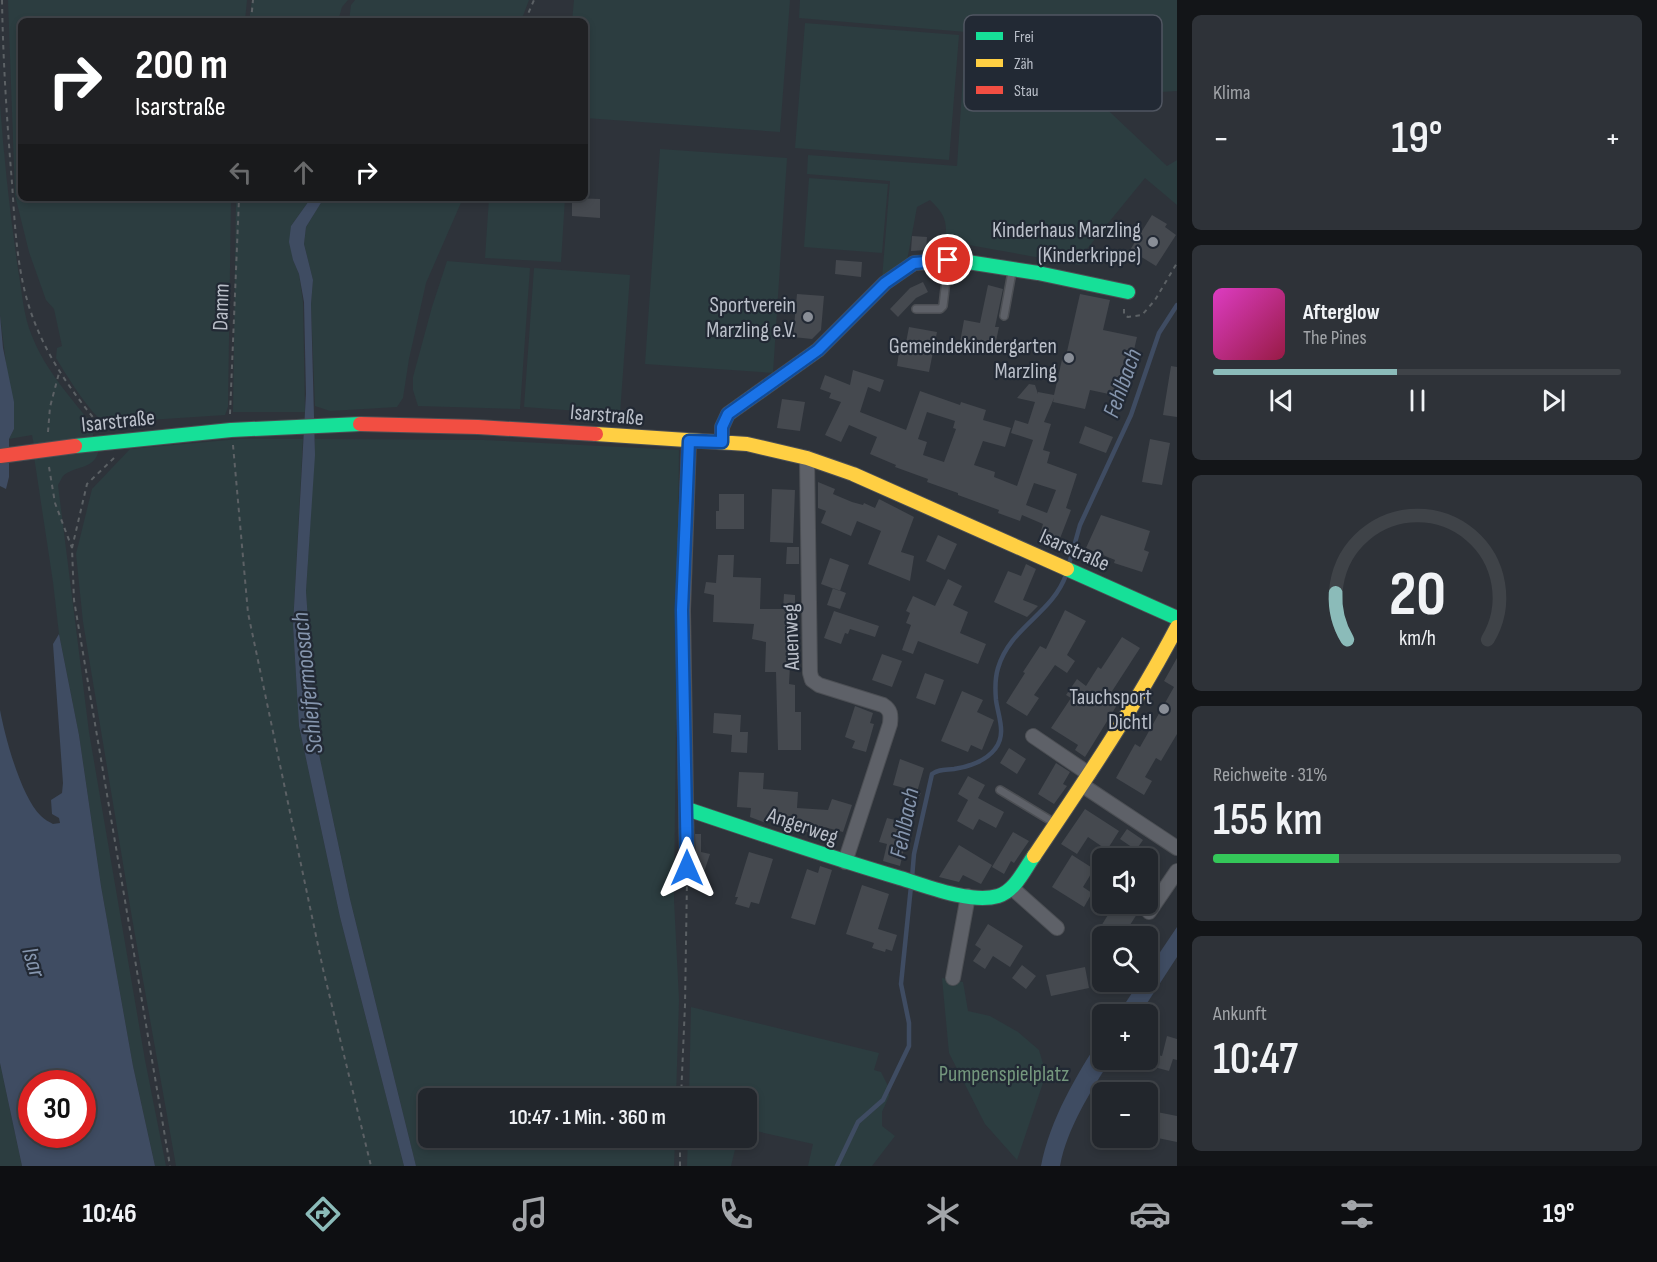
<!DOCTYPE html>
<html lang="de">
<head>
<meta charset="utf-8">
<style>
	:root { --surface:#22262c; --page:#2e3238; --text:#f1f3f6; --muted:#a2a5a9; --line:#3f4348; --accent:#8bbbb9 }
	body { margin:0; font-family:"Sofia Sans Condensed",sans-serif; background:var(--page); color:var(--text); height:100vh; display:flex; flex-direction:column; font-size:22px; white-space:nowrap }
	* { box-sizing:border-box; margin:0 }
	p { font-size:20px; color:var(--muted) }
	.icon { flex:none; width:33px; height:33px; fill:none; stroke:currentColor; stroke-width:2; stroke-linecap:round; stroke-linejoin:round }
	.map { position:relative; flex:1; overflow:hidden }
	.sheet { display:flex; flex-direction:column; gap:15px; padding:15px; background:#131518; width:480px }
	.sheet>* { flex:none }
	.guide { position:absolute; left:18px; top:18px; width:570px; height:183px; border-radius:9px; box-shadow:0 3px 9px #0003,0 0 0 2px var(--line); background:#202124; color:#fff; overflow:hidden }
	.buttons { position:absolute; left:1092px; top:848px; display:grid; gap:12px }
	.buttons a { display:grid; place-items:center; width:66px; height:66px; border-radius:9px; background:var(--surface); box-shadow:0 3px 9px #0003,0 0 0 2px var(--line); font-size:30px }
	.speed { position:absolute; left:18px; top:1070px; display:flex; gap:12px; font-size:30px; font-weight:700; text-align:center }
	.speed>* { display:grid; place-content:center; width:78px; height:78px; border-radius:50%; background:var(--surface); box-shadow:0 3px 9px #0003,0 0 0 2px var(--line); line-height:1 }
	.speed .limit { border:9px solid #d22; background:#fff; color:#111 }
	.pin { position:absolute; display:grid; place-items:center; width:51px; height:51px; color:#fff; margin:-26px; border:3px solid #fff; border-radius:50%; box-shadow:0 2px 6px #0007 }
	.me { position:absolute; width:66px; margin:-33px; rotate:0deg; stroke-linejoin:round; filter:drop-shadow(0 0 4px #0008) }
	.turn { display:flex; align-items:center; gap:21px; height:126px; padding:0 18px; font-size:27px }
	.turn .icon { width:78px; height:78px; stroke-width:2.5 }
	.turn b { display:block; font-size:42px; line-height:51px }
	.lanes { display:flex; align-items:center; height:57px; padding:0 18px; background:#0003; justify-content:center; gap:30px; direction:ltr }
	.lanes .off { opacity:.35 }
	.big { font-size:45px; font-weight:600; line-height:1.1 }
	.sheet .widget { flex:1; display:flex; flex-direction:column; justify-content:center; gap:9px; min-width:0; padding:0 21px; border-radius:9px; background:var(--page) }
	.sheet .dial { align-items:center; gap:0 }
	.dial svg { height:156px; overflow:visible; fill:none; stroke:var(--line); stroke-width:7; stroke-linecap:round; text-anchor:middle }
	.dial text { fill:var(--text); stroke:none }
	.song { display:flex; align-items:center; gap:18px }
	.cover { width:72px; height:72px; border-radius:9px; background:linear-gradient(135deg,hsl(310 70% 55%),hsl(340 70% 35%)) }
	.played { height:6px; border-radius:3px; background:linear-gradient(90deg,var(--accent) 45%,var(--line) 45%) }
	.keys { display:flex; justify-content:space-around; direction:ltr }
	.heat { display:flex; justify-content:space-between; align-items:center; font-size:33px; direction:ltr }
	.charge { height:9px; border-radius:4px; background:linear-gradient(90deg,#34c759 31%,var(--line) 0) }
	.trip { position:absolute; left:418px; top:1088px; width:339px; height:60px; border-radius:9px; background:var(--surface); box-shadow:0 3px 9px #0003,0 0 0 2px var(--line); font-weight:600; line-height:60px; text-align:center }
	.menu { display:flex; height:96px; justify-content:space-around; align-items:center; background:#0e0f12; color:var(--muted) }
	.menu .icon { width:42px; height:42px }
	.menu .current { color:var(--accent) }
	.menu b { font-size:27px; color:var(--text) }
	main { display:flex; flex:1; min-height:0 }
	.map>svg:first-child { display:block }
	.green { fill:#2c3d40 }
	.water { fill:#3f4c62; fill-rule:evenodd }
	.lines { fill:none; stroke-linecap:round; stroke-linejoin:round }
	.stream { stroke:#3f4c62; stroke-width:4.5 }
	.building { fill:#45494f; fill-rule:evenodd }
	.lane-casing { stroke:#4c4f54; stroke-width:10 }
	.street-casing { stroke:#4c4f54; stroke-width:16 }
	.fast-casing { stroke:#4c4f54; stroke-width:16 }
	.slow-casing { stroke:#4c4f54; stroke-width:16 }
	.jam-casing { stroke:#4c4f54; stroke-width:16 }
	.path { stroke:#5c6165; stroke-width:2; stroke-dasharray:4.5 4.5; stroke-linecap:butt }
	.lane { stroke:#5e6168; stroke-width:7 }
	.street { stroke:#5e6168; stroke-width:14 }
	.fast { stroke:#16e098; stroke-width:14 }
	.slow { stroke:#ffcf43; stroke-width:14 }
	.jam { stroke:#f24e42; stroke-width:14 }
	.jam-bridge-casing { stroke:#4c4f54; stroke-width:16; stroke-linecap:butt }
	.jam-bridge { stroke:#f24e42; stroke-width:14 }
	.route-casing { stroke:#114b97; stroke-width:15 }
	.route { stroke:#1a73e8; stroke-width:10 }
	.poi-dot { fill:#898e97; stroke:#222934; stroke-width:2 }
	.labels { text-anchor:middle; stroke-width:4.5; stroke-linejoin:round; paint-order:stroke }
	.poi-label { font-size:22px; fill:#babfc9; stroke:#222934; text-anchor:end }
	.street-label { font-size:22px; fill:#babfc9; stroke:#222934 }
	.park-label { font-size:22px; fill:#74977d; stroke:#222934 }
	.water-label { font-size:24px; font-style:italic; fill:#8595ad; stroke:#222934 }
	.key { fill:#222934; stroke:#505661; stroke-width:1.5 }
	.key-label { font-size:16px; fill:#babfc9 }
</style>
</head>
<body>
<main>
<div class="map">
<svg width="1177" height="1166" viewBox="0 0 1177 1166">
	<rect width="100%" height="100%" fill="#2e333a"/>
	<path class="green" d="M8,0H247L245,21H21V198H231L228,407L225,415L118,422C114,422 109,422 104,421C91,416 64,371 56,358L57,348L62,346L54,309L46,300L29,252L15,195Z
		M252,0H348L342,7L338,21H249Z
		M355,0H529L521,21H349L351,5Z
		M574,0H790L780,132L585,118V21H572Z
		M800,0H1177V91L1093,96L1167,166L1177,160V205L1145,178L1082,255L1080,265L963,244L961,254L944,250C947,225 949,218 930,200L917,207L907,261L882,279L890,181L807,174L808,155L957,166L966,32L799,18Z
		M805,23L959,35L949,160L795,148Z
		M0,104C4,159 10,214 18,269C22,291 23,315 32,336C45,370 72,399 94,427L93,436L34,445L32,435L9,439L14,429L0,315Z
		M660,149L787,158L773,373L645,364Z
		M809,178L888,184L882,253L804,247Z
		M236,198H311L291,226L293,260L299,274L303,302L305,412H233Z
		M324,198H463L426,283L409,359L403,398L397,407L330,411L315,406L311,304L313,280L304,244L306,227Z
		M489,198H565L561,262L485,258Z
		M447,261L530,268L520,409L418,406L413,390V377L432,307Z
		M534,268L630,275L620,414L524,407Z
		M239,439H303L293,625L299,726L340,917L404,1166H176L132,918L83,622L76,554L92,489L130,449Z
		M315,439L484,440L679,450L674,900L679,1000L676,1098H429V1137H675L674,1166H416L350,899L316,740L306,591Z
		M99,448C97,470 75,465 63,476C61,479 60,482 58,485L89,732L145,1060L166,1166H155L133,1066L101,886L79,735L59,634L53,582L35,463L34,457Z
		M942,978L963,982L968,1011L990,1016L1018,1032L1039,1050L1046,1074L1017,1160L985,1124L949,1053Z
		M691,1007L879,1053L874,1070L881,1072L888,1086L889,1096L882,1112V1126L895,1136L872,1166H808L813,1144L747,1129V1098H689Z
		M0,1063L22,1166H0Z
		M688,1137H738L731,1166H687Z"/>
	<path class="water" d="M311,198H324L306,227L304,244L313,280L311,304L315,455L306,591L316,740L350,899L416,1166H404L340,917L299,726L293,625L306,394L304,302L299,274L293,260L289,242L291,226Z
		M0,315L3,348L14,402V429L9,439V477L6,489L0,486Z
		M59,634L79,735L101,886L133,1066L155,1166H22L0,1063V710C5,737 21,797 41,816C44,819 49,822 53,824L60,823L59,818L52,814L51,800L62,793L63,783L53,644ZM32,1083H82V1134H32Z
		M1177,927V957L1140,1014H1118L1140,981H1148V970Z
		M1102,1036V1059H1111C1091,1091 1067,1128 1060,1166H1041C1050,1120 1076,1075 1102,1036Z"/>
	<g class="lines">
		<path class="stream" d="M1069,564L1080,525L1131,415L1159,333L1177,305
			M912,878L914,854L932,774C939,769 945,770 954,769C968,767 986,761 995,749C1007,734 998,716 996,700C995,689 995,678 998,668C1010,627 1052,614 1066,575
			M837,1166L858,1122L883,1100L909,1046V1023L901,984L911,886"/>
	</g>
	<path class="building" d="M572,198L600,199V218L572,216Z
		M1152,215L1167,224L1165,227L1176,235L1156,266L1130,250Z
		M912,236L927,237L926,250L911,251Z
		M836,260L862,262L861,277L835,274Z
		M923,282L928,292L916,298L898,317L890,309L910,288Z
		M988,285L1003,289L995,327H999L993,355L959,348L964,320L980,323Z
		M797,294L824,296L821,330L812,339L793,337Z
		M1080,294L1110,300L1103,330L1137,337L1123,397L1090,390L1085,409L1053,402L1054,398L1044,422L1051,424L1043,450L1050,452L1047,463L1077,474L1066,508L1071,510L1059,541L1040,534L1043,524L1022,515L1020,521L998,513L999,510L958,495V493L927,482L928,479L895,467L896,465L870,454L877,437L849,425L841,442L825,435L841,402L829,398L831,393L820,389L825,375L850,385L853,370L884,380L880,392L868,387L860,412L906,430L920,391L960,405L961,402L986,410L983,420L1011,428L1005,447L983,441L974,465L995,472L994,477L1017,486L1033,440L1011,433L1015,420L1028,424L1035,402L1017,398L1029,384L1035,385L1038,394V392L1054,395L1063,355L1066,356ZM927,412L955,421L953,428L956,429L944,462L923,455L927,442L918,439ZM1034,483L1056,490L1047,513L1026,505Z
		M909,327L937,332L929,372L897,366L899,352L904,353Z
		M1171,366L1177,367V417L1163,415Z
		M782,399L805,402L800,431L777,428Z
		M1085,426L1113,437L1106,453L1079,443Z
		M1150,439L1170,443L1162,485L1142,482Z
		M818,482L835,489L833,494L852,502L863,505L864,503L875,508L879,499L914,517L901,552L914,556L910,581L868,564L881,531L857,521L851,536L821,523L826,511L818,508Z
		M772,489L795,490L793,543L770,542Z
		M719,494H744V529H716V511H719Z
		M1101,515L1150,531L1144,550L1149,552L1142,572L1114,563L1115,560L1086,548Z
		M938,535L957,544L945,570L926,561Z
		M787,547H799V564H786Z
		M718,555H734L733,577L761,578L760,609H783L784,594L795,595V628H792L789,684L795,685V712H801V750H778L776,672H765L766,642L752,639L754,624L713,622L714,595L704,593L706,582L716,583Z
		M830,558L849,565L840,591L821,584Z
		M1026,564L1036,569L1023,600L1038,606L1027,617L994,602L1008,571L1021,576Z
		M948,579L962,586L953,605L968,612L960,633L986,644L978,664L918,641L913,654L902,650L911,625L906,623L910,613L906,611L913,596L935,606Z
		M833,588L846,593L840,609L827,605Z
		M1065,610L1086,621L1067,655L1075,661L1067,673L1055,665L1034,695L1039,698L1027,716L1006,703L1025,673L1023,672L1040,646L1046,649Z
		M834,611L879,626L875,637L850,629L848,634L845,633L841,644L824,638Z
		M1122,637L1140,648L1107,699L1117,705L1085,757L1075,750L1078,745L1051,728L1071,698L1066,695L1077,679L1086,686L1098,667L1101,669Z
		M882,654L902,661L892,687L872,680Z
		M1177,658V734L1161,761L1156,758L1145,777L1152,781L1144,795L1116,778L1135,744L1140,747L1174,687L1164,681Z
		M925,673L944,680L935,705L916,698Z
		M962,691L983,700L977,712L994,720L982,750L971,745L968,752L941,741Z
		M855,706L873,713L870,723L874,724L866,752L852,748L855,741L845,737Z
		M714,713L741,715L740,732H748L747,753L731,752L732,735L713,733Z
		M1009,748L1026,759L1017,774L1000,763Z
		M900,759L924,768L917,792L921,793L904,823L909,824L902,849H904L900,866L883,861L887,844L879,842L887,818L899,821L908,789L911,790L893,785Z
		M1056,763L1070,772L1063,784L1067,786L1054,804L1038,794Z
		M739,772L764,773L763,789L798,792L797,808L828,810L832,799L852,805L843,832L820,826V833L805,832V834H799L792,832L793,818L766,816V823L750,817L751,808L737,807Z
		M968,776L985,785L978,798L1004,812L996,828L979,819L973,830L957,821L968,800L958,794Z
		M1085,809L1119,831L1107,850L1088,837L1077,854L1061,844Z
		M1127,829L1143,840L1136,850L1120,839Z
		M1013,832L1029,841L1014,863L1011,861L1004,874L992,867Z
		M695,834H701V852L710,854L701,881L691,879L696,868Z
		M959,845L992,865L981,884L963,875L959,882L939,877Z
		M749,852L773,859L759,904L751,902L749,908L735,904L738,897H735Z
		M1072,855L1094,869L1083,887L1092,893L1084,907L1052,887Z
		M820,866L832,870L815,925L791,918L807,869L818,873Z
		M862,885L889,894L878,929L897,935L892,951L886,949L885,952L872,948L874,943L846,934Z
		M1129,903H1144L1123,936H1095L1114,905L1124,911Z
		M988,924L1023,946L1010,967L993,956L985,969L973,961L981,949L975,945Z
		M1022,965L1036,976L1026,989L1012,978Z
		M1085,967L1089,988L1051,996L1046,975Z
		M1167,1036L1177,1039V1060L1173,1059L1169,1071L1154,1067L1158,1055L1162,1056Z
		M1148,1096L1160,1099L1157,1112L1177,1116V1142L1148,1136Z"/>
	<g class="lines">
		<g class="lane-casing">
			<path id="lane" d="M916,309H940L943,306L948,263
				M1004,316L1012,272
				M1000,790L1053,822"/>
		</g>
		<g class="street-casing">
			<path id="street" d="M807,458L810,673L812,680L819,685L883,705C891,710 891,715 890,724L845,862
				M1033,736L1089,774
				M1082,785L1177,848
				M687,868L683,610L689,441
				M1012,888L1057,928
				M1149,912L1177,871
				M953,978L968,896"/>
		</g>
		<g class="fast-casing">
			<path id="fast" d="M934,262L955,260L1038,273L1128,292
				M75,446L231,430L360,424
				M1067,569L1177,618
				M687,809C758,833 829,857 900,878C927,886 971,904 998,896C1015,891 1024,870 1034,856"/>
		</g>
		<g class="slow-casing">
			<path id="slow" d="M596,434L747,444L807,458L853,474L1067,569
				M722,442V427L728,414L818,350L885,283L914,263L934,262
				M1034,856C1084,782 1135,707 1177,627"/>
		</g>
		<g class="jam-casing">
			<path id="jam" d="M360,424L478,427L596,434"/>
		</g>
		<path class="path" d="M2,0C3,61 7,122 12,183C15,227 17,276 33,318C48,359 73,393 100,426
			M251,21L253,0
			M525,21L534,0
			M1124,309V315L1128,317L1142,315L1155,300L1177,263
			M230,414L239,198
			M48,432L50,407L59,373
			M233,445L248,613L323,969L371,1166
			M114,458L87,484L72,548L74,600L170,1166
			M49,467L55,503L72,548
			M681,1098L685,1005L687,880
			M680,1166V1137"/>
		<use href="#lane" class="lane"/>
		<use href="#street" class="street"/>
		<use href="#fast" class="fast"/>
		<use href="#slow" class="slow"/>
		<use href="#jam" class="jam"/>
		<g class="jam-bridge-casing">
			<path id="jam-bridge" d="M0,456L75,446"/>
		</g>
		<use href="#jam-bridge" class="jam-bridge"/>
	</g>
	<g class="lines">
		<g class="route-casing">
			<path id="route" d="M687,868L682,610L689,441L722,442V427L728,414L818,350L885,283L914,263L948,260"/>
		</g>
		<use href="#route" class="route"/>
	</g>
	<g class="poi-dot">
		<circle cx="1153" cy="242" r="6"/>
		<circle cx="808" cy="317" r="6"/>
		<circle cx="1069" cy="358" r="6"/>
		<circle cx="1164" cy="709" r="6"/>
	</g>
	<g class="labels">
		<g class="poi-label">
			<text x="1141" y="237">Kinderhaus Marzling<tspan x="1141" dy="25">(Kinderkrippe)</tspan></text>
			<text x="796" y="312">Sportverein<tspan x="796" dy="25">Marzling e.V.</tspan></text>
			<text x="1057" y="353">Gemeindekindergarten<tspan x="1057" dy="25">Marzling</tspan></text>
			<text x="1152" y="704">Tauchsport<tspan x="1152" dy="25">Dichtl</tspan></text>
		</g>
		<g class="street-label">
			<text transform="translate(220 307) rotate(-88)" y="8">Damm</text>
			<text transform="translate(607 414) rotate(5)" y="8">Isarstraße</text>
			<text transform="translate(118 420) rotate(-6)" y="8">Isarstraße</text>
			<text transform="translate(1075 549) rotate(24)" y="8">Isarstraße</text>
			<text transform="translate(790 637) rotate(-92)" y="8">Auenweg</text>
			<text transform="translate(803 825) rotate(19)" y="8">Angerweg</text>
		</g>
		<g class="park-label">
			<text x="1004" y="1081">Pumpenspielplatz</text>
		</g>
		<g class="water-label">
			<text transform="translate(1122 383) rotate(-70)" y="8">Fehlbach</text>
			<text transform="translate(307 683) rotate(-96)" y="8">Schleifermoosach</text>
			<text transform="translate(904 823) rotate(-79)" y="8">Fehlbach</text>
			<text transform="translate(34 962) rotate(73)" y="8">Isar</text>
		</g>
	</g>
	<rect x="964" y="15" width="198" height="96" rx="9" class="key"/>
	<rect x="976" y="32" width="27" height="8" fill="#16e098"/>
	<rect x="976" y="59" width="27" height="8" fill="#ffcf43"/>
	<rect x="976" y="86" width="27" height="8" fill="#f24e42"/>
	<g class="key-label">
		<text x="1014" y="42">Frei</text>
		<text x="1014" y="69">Zäh</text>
		<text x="1014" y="96">Stau</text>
	</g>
</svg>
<div class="buttons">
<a><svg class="icon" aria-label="sound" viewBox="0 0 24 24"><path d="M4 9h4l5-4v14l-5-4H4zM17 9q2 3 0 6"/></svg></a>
<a><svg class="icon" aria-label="search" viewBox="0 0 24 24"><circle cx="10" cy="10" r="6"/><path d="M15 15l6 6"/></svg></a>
<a>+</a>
<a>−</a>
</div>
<div class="speed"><div class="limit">30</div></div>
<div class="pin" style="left:948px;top:260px;background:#d93025"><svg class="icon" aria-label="arrive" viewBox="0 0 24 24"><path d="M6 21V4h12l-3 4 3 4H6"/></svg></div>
<svg class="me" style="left:687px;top:868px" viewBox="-20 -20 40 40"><path d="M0-17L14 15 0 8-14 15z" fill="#1a73e8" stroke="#fff" stroke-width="4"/></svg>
<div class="trip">10:47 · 1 Min. · 360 m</div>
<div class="guide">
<div class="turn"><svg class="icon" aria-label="right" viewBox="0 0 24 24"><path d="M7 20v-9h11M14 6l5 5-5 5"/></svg><div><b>200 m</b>Isarstraße</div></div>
<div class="lanes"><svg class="icon off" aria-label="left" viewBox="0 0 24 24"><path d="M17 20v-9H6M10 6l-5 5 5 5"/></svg><svg class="icon off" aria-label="ahead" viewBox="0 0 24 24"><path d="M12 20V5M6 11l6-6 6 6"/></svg><svg class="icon" aria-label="right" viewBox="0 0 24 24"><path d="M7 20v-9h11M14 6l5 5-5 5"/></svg></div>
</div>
</div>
<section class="sheet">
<div class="widget"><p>Klima</p>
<div class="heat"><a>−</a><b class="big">19°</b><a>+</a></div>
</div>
<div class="widget">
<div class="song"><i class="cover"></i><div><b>Afterglow</b><p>The Pines</p></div></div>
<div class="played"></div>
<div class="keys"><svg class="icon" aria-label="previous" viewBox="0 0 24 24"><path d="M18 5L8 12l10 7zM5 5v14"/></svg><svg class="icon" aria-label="pause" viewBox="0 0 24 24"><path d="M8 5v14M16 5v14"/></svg><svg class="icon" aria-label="next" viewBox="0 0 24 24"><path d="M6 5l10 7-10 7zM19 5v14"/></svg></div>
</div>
<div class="widget dial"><svg viewBox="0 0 100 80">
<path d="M14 69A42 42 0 1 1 86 69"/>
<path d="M14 69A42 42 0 0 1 8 45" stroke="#8bbbb9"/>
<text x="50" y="56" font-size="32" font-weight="700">20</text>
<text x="50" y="72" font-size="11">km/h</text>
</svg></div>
<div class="widget"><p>Reichweite · 31%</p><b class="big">155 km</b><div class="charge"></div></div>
<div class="widget"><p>Ankunft</p><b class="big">10:47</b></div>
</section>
</main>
<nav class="menu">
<b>10:46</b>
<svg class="icon current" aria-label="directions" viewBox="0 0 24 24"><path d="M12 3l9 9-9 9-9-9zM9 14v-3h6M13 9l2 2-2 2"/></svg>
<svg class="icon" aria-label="music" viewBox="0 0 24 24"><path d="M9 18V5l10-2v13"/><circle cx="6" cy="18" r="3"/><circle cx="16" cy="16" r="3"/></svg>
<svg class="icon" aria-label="phone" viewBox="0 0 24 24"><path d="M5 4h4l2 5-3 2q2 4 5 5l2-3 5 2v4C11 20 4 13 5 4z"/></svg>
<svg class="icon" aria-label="climate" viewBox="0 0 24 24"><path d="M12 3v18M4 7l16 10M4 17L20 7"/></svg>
<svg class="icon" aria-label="car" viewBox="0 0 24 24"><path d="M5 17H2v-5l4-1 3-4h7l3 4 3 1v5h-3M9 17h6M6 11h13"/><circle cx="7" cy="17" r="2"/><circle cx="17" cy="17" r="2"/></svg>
<svg class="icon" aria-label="filters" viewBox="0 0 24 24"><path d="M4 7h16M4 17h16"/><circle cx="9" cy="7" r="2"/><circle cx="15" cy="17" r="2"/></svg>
<b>19°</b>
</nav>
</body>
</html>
